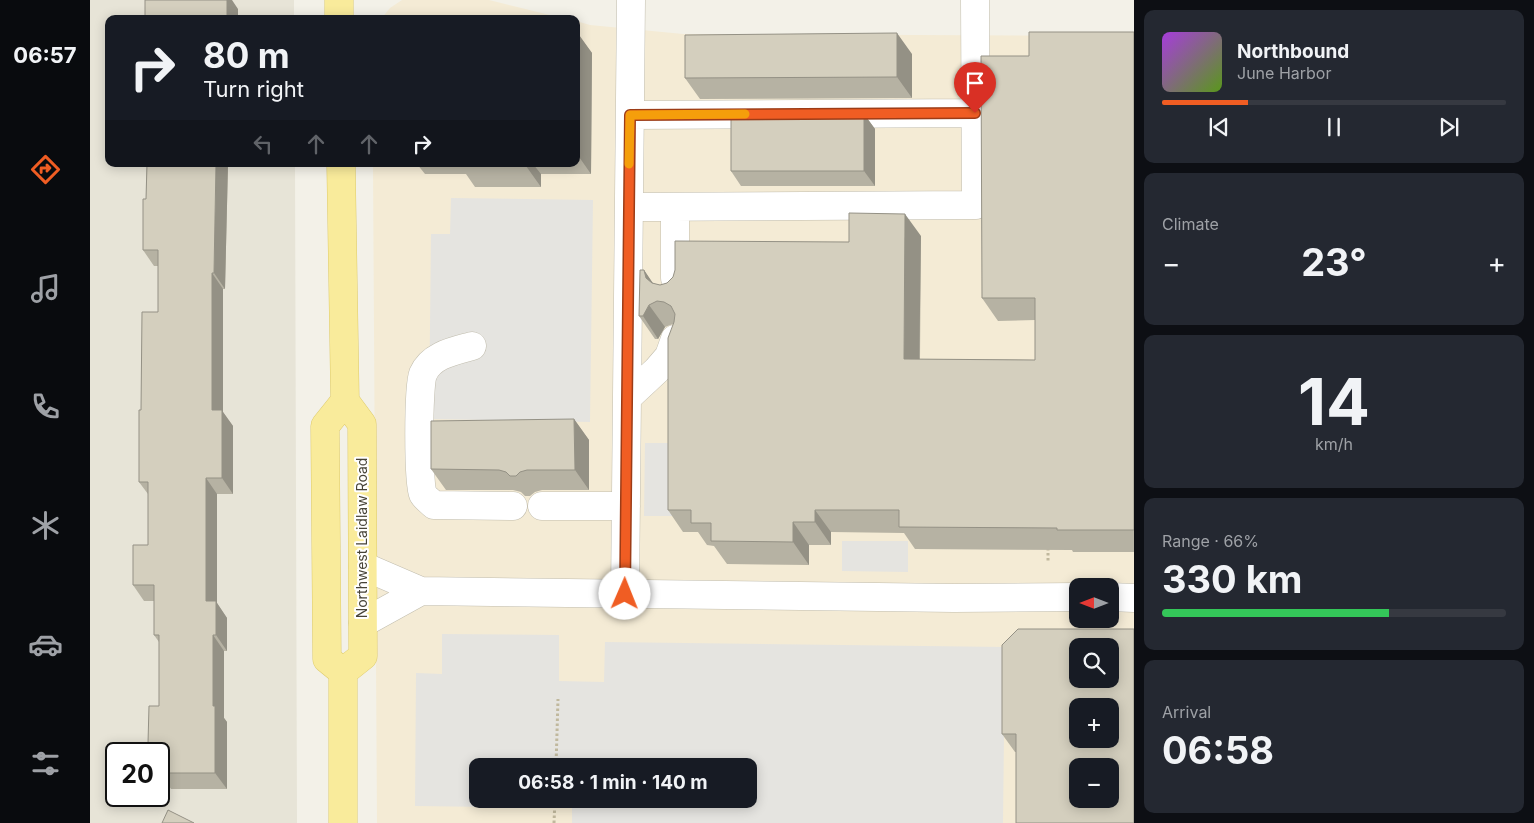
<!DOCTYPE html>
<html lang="en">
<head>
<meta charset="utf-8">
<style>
	:root { --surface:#171b24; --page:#242831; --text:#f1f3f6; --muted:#9ea1a6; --line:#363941; --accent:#f05d23 }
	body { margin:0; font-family:Inter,sans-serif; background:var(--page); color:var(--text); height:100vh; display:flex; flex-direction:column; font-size:19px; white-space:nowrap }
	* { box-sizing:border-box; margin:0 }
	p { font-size:16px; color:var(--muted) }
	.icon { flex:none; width:28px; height:28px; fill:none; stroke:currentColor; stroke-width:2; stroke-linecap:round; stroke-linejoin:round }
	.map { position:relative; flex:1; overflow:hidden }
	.sheet { display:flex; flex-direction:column; gap:10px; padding:10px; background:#0d0f14; width:400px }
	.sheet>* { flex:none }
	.banner { position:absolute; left:15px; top:15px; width:475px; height:152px; border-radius:10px; box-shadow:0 2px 12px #0003; background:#171b24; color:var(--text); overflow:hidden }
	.needle { width:32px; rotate:270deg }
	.buttons { position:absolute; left:979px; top:578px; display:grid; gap:10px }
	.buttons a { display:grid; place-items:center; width:50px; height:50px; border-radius:10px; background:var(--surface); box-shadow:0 2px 12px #0003; font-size:25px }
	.speed { position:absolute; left:15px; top:742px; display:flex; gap:10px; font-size:25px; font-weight:700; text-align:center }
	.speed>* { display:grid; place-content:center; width:65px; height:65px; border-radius:50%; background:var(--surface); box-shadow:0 2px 12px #0003; line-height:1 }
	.speed .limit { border:2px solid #111; border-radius:8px; background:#fff; color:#111 }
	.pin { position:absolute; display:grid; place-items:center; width:42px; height:42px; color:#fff; margin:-51px -21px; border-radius:50% 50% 50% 0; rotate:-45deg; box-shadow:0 0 5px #0007 }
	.pin .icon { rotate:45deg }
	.me { position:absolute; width:55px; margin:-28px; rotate:1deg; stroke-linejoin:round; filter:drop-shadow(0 0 4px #0008) }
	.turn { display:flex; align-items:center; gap:18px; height:105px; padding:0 15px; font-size:22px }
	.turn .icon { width:65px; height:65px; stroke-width:2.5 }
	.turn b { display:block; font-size:35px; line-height:42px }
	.lanes { display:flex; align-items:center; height:48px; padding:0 15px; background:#0003; justify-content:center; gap:25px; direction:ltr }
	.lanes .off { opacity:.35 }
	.big { font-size:38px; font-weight:700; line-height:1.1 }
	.sheet .tile { flex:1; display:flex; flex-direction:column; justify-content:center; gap:8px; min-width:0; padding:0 18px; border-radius:10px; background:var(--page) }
	.sheet .dial { align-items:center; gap:0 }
	.dial b { font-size:65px; line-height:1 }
	.song { display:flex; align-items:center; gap:15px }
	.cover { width:60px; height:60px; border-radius:8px; background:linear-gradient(135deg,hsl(280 70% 55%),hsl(90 70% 35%)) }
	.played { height:5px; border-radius:2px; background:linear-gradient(90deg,var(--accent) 25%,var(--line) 25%) }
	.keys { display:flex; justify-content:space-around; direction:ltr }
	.heat { display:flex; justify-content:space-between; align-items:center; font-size:28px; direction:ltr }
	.charge { height:8px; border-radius:4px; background:linear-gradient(90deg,#34c759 66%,var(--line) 0) }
	.trip { position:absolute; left:379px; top:758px; width:288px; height:50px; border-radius:10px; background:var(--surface); box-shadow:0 2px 12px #0003; font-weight:700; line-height:50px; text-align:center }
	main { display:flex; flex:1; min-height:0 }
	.menu { display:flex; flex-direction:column; width:90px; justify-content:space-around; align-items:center; background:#090b0e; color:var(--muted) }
	.menu .icon { width:35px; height:35px }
	.menu .selected { color:var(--accent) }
	.menu b { font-size:22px; color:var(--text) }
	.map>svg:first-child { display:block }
	.residential { fill:#e7e4d7; fill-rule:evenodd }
	.commercial { fill:#f4ebd5; fill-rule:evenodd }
	.parking { fill:#e5e4e0; fill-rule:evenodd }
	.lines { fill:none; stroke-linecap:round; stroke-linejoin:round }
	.minor-casing { stroke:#c1bdae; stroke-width:29 }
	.major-casing { stroke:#decb6b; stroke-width:29 }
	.path { stroke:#c0b89d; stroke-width:3; stroke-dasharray:2.5 2.5; stroke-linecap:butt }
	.minor { stroke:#fff; stroke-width:28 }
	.major { stroke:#f9eb9b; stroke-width:28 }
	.wall { fill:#b6b2a3 }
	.shaded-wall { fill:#949185 }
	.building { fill:#d4cfbe; stroke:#949185; fill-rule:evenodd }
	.route-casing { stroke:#9c3c17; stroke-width:12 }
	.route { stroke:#f05d23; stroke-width:9 }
	.slow { stroke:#f59e0b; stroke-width:9 }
	.labels { text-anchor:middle; stroke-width:4; stroke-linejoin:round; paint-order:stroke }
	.street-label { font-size:14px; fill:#474337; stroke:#fff }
</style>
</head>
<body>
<main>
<nav class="menu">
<b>06:57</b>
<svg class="icon selected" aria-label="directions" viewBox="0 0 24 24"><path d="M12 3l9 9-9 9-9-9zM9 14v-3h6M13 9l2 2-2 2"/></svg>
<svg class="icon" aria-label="music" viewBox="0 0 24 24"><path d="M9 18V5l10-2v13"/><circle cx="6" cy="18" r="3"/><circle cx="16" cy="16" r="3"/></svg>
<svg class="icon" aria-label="phone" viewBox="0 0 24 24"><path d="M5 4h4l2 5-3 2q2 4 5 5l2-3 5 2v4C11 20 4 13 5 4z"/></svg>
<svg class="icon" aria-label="climate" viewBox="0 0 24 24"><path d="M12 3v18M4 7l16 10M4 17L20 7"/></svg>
<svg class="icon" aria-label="car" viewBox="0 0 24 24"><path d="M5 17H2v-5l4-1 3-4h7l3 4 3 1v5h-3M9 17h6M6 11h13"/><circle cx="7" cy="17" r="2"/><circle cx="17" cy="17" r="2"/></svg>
<svg class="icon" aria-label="filters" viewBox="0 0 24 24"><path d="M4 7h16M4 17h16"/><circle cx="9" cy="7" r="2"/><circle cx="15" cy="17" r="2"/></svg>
</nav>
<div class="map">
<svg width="1044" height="823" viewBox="0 0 1044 823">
	<rect width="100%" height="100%" fill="#f3f1e8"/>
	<path class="residential" d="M0,0H204V19H19V164H205L207,823H0ZM26,754H69V796H26Z"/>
	<path class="commercial" d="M312,0H399L476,19H291L300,8Z
		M486,21L500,25L593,34L1044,36V823H287L283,164H486ZM988,586H1020V619H988ZM988,646H1020V679H988ZM988,706H1020V739H988ZM388,766H658V799H388ZM988,766H1020V799H988Z"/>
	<path class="parking" d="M361,198L503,200L500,422L339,419L341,234H360Z
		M555,443H587V516H554Z
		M752,541H818V572L752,571Z
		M352,634L469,635V681L514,682L515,642L915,647L913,823H482V808L325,806L326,673L352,674ZM388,766H658V799H388Z"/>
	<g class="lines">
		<g class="minor-casing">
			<path id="minor" d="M540,115L885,113
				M539,207L886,205L885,0
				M585,207V278
				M382,346C364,351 341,355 333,374C328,387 328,483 333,494C335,498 341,502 344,505L423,506
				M537,398L567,370L579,356L585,339
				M452,506H536
				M273,566L331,591L864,598L988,597
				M535,594L541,0
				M1020,597L1044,598
				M273,623L331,591"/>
		</g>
		<g class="major-casing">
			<path id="major" d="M249,0V19
				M251,164L255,401L272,424L273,656L253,672
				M253,672L237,659L235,426L255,401
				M253,672V823"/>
		</g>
		<path class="path" d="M958,548V561
			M466,766L468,699
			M464,823L465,799"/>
		<use href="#minor" class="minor"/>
		<use href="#major" class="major"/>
	</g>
	<path class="wall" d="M486,32L502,53L501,174H451V187H385L376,174H335L327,164H486Z
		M1044,32V552H983L982,550L825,549L814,533L741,532V545H719V565L637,564L624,546L617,545L608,532H593L578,510L583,324L575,327L568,339H565L549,316L554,270L563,284L570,285L759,242L831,236L830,359L945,360V320L908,321L892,298L939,56Z
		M822,54V98L610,99L595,78Z
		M774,114L785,129V186H651L641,171Z
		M57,164H138L135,289H133V412L143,426V494H127V603L137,618V651H134V718L137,722V789H81L70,773V759L69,758V754H66L58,743L69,706V642L64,635V601H54L43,585L58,545V494L49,482L51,410L68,312V266H64L53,250L56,199Z
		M484,419L499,440V490H452L445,492L440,496H435L431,492L423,490H356L341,469Z
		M928,629L926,752H925L912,734Z"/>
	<path class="shaded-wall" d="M137,0H142L148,9V19H137Z
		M487,32L502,53L501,174L487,154Z
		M807,33L822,54V98L807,77Z
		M774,114L785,129V186L774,171Z
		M126,164H138L135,289L124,273Z
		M436,164H443L451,174V187L436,166Z
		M815,214L831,236L829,382L814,359Z
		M554,270L569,292L556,278Z
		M122,273L133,289V412L143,426V494L132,478L122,410Z
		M559,305L575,327L568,339L553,316Z
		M484,419L499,440V490L485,470Z
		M116,478L127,494V603L137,618V651L126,635L116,601Z
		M725,510L741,532V545L725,522Z
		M703,522L719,545V565L703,542Z
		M123,635L134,651V718L137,722V789L125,773L123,706Z"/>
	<path class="building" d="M55,0H137V18L162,19H55Z
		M486,32H487V154H486Z
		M939,32H1044V530H967V528L809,527V510H725V522H703V542L621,541V523H601V510H578V338L584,322L585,314L581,306L574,302L567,301L559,305L553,316H549L550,270H554L556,278L562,283L570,285L577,283L583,277L585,270V241L759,242V213L815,214L814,359L945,360V298H892L891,56H939Z
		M807,33V77L595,78V35Z
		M774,114V171H641V115Z
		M57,164H126L124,273H122V410H132V478H116V601H126V635H123V706H125V773H70V743H58L59,706H69V635H64V585H43V545H58V482H49V410H51L52,312H68V250H53V199H56Z
		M371,164H436V166H371Z
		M484,419L485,470H437L430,472L426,476H420L416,472L409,470L341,469V421Z
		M928,629H1044V823H926V734H912V645ZM988,646H1020V679H988ZM988,706H1020V739H988ZM988,766H1020V799H988Z
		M78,810L104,823H72Z"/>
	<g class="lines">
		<g class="route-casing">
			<path id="route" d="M535,594L540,115L885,113"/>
		</g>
		<use href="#route" class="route"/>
		<path class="slow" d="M539,164L540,115L655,114"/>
	</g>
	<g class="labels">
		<g class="street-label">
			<text transform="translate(272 538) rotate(-90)" y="5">Northwest Laidlaw Road</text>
		</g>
	</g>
</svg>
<div class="buttons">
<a><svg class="needle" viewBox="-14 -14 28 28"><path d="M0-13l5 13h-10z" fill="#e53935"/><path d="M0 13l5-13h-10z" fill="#9ea1a6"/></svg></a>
<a><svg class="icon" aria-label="search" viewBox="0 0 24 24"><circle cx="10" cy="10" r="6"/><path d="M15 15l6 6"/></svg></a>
<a>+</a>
<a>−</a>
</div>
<div class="speed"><div class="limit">20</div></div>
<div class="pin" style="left:885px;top:113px;background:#d93025"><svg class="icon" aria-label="arrive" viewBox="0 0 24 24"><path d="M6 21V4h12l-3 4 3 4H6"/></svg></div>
<svg class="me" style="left:535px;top:594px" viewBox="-20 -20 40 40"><circle r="19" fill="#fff"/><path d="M0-13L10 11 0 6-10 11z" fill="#f05d23"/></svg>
<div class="trip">06:58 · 1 min · 140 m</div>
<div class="banner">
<div class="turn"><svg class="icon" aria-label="right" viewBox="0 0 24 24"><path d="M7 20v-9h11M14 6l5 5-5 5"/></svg><div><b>80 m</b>Turn right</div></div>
<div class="lanes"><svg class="icon off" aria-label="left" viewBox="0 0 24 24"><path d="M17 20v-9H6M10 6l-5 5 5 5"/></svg><svg class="icon off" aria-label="ahead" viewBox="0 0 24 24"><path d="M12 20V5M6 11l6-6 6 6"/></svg><svg class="icon off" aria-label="ahead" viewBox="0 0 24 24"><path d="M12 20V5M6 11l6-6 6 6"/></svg><svg class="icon" aria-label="right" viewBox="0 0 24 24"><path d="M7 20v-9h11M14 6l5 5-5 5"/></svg></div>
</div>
</div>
<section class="sheet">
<div class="tile">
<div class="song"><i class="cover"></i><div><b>Northbound</b><p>June Harbor</p></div></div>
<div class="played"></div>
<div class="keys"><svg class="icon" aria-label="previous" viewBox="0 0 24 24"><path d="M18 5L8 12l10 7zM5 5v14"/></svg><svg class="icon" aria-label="pause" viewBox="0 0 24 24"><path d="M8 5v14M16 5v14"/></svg><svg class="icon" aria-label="next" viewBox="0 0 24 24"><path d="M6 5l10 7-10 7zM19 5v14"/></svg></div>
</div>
<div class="tile"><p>Climate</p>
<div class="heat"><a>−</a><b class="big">23°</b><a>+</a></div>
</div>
<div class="tile dial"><b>14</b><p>km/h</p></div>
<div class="tile"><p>Range · 66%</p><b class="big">330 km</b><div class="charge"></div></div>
<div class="tile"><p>Arrival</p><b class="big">06:58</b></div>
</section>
</main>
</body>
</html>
